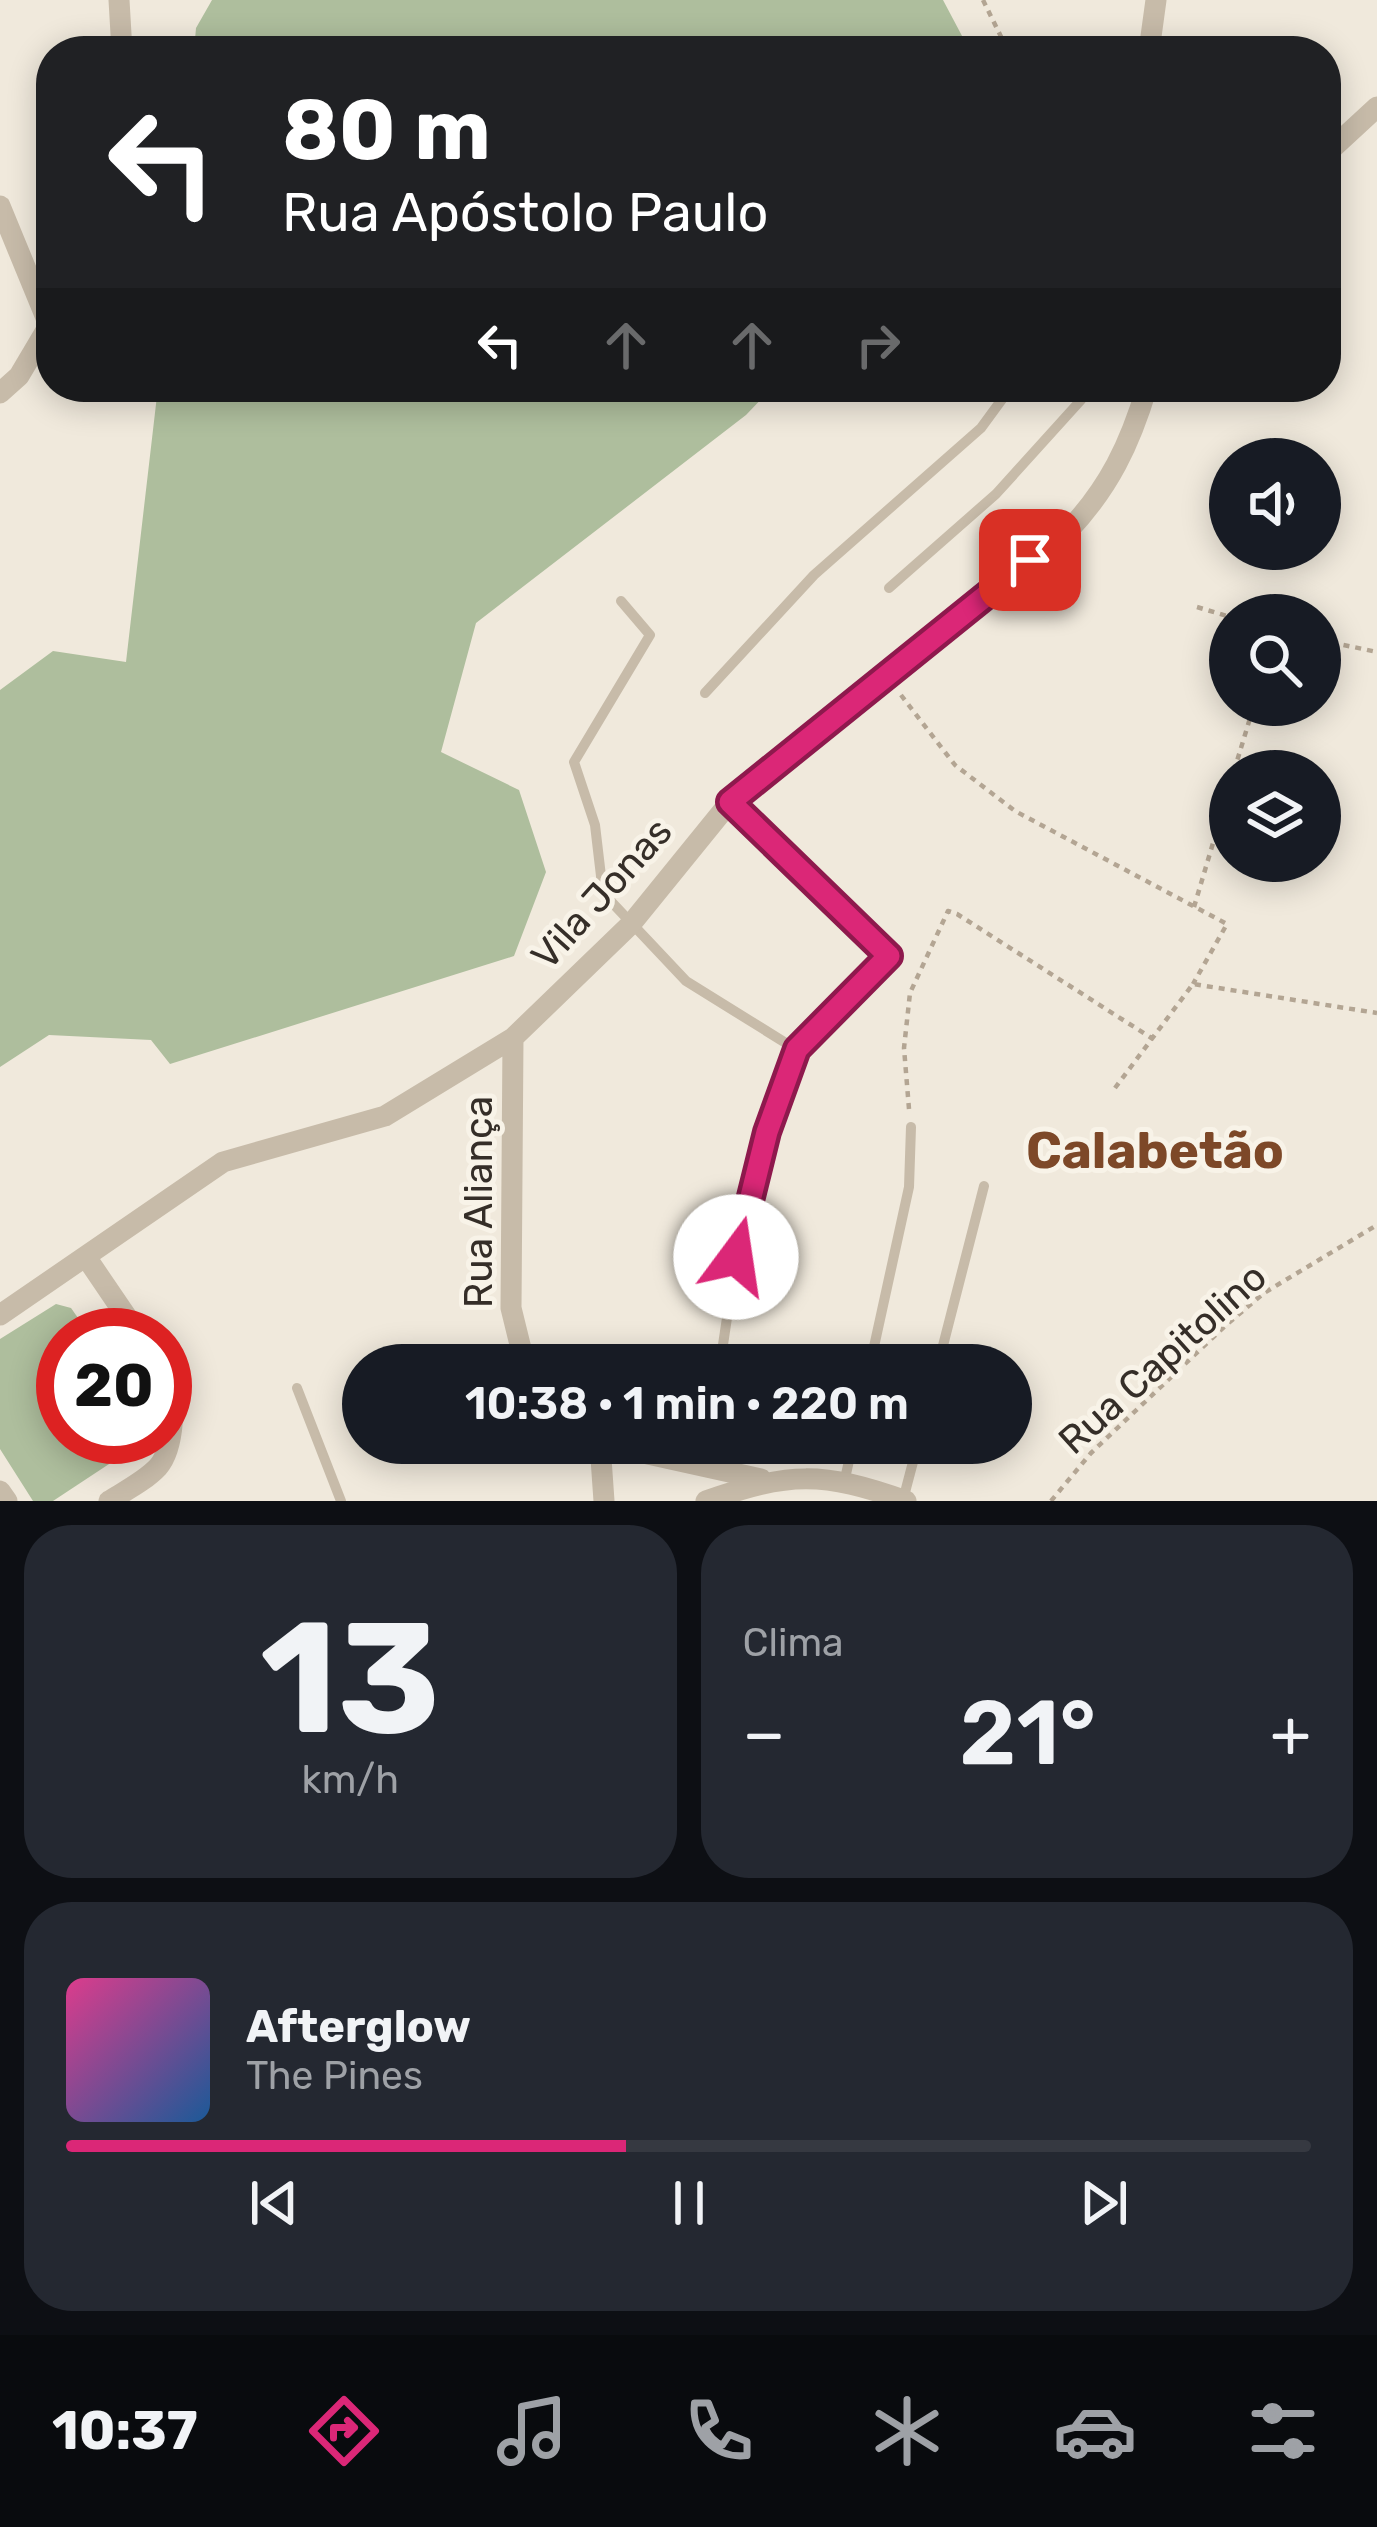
<!DOCTYPE html>
<html lang="pt">
<head>
<meta charset="utf-8">
<style>
	:root { --surface:#171b24; --page:#242831; --text:#f1f3f6; --muted:#9ea1a6; --line:#363941; --accent:#db2777 }
	body { margin:0; font-family:Rubik,sans-serif; background:var(--page); color:var(--text); height:100vh; display:flex; flex-direction:column; font-size:45px; white-space:nowrap }
	* { box-sizing:border-box; margin:0 }
	p { font-size:39px; color:var(--muted) }
	.icon { flex:none; width:66px; height:66px; fill:none; stroke:currentColor; stroke-width:2; stroke-linecap:round; stroke-linejoin:round }
	.map { position:relative; height:1501px; overflow:hidden }
	.panel { display:flex; flex-direction:column; gap:24px; padding:24px; background:#0d0f14; flex:1 }
	.panel>* { flex:none }
	.guide { position:absolute; left:36px; top:36px; width:1305px; height:366px; border-radius:48px; box-shadow:0 6px 30px #0003; background:#202124; color:#fff; overflow:hidden }
	.fabs { position:absolute; left:1209px; top:438px; display:grid; gap:24px }
	.fabs a { display:grid; place-items:center; width:132px; height:132px; border-radius:50%; background:var(--surface); box-shadow:0 6px 30px #0003; font-size:60px }
	.speed { position:absolute; left:36px; top:1308px; display:flex; gap:24px; font-size:60px; font-weight:700; text-align:center }
	.speed>* { display:grid; place-content:center; width:156px; height:156px; border-radius:50%; background:var(--surface); box-shadow:0 6px 30px #0003; line-height:1 }
	.speed .limit { border:18px solid #d22; background:#fff; color:#111 }
	.pin { position:absolute; display:grid; place-items:center; width:102px; height:102px; color:#fff; margin:-51px; border-radius:24px; box-shadow:0 6px 18px #0006 }
	.me { position:absolute; width:132px; margin:-66px; rotate:14deg; stroke-linejoin:round; filter:drop-shadow(0 0 9px #0008) }
	.turn { display:flex; align-items:center; gap:42px; height:252px; padding:0 48px; font-size:54px }
	.turn .icon { width:156px; height:156px; stroke-width:2.5 }
	.turn b { display:block; font-size:84px; line-height:102px }
	.lanes { display:flex; align-items:center; height:114px; padding:0 48px; background:#0003; justify-content:center; gap:60px; direction:ltr }
	.lanes .off { opacity:.35 }
	.big { font-size:90px; font-weight:600; line-height:1.1 }
	.panel .tile { flex:1; display:flex; flex-direction:column; justify-content:center; gap:18px; min-width:0; padding:0 42px; border-radius:48px; background:var(--page) }
	.panel .dial { align-items:center; gap:0 }
	.dial b { font-size:156px; line-height:1 }
	.song { display:flex; align-items:center; gap:36px }
	.cover { width:144px; height:144px; border-radius:18px; background:linear-gradient(135deg,hsl(330 70% 55%),hsl(210 70% 35%)) }
	.played { height:12px; border-radius:6px; background:linear-gradient(90deg,var(--accent) 45%,var(--line) 45%) }
	.keys { display:flex; justify-content:space-around; direction:ltr }
	.heat { display:flex; justify-content:space-between; align-items:center; font-size:66px; direction:ltr }
	.panel .tiles { flex:1; display:grid; gap:24px; grid-template-columns:1fr 1fr }
	.tile:last-child { grid-column:span 2 }
	.trip { position:absolute; left:342px; top:1344px; width:690px; height:120px; border-radius:60px; background:var(--surface); box-shadow:0 6px 30px #0003; font-weight:600; line-height:120px; text-align:center }
	.tab-bar { display:flex; height:192px; justify-content:space-around; align-items:center; background:#090b0e; color:var(--muted) }
	.tab-bar .icon { width:84px; height:84px }
	.tab-bar .active { color:var(--accent) }
	.tab-bar b { font-size:54px; color:var(--text) }
	.map>svg:first-child { display:block }
	.green { fill:#aebe9d }
	.lines { fill:none; stroke-linecap:round; stroke-linejoin:round }
	.path { stroke:#b3a593; stroke-width:4.5; stroke-dasharray:6 6; stroke-linecap:butt }
	.service { stroke:#c7bba9; stroke-width:10 }
	.minor { stroke:#c7bba9; stroke-width:21 }
	.route-casing { stroke:#8e194d; stroke-width:30 }
	.route { stroke:#db2777; stroke-width:21 }
	.labels { text-anchor:middle; stroke-width:10; stroke-linejoin:round; paint-order:stroke }
	.street-label { font-size:39px; fill:#352e28; stroke:#f8f3e8 }
	.district-label { font-size:51px; font-weight:bold; fill:#7d4828; stroke:#f8f3e8 }
</style>
</head>
<body>
<div class="map">
<svg width="1377" height="1501" viewBox="0 0 1377 1501">
	<rect width="100%" height="100%" fill="#f0e9dc"/>
	<path class="green" d="M212,0H943L970,51H194L196,28Z
		M158,387H773L746,415L476,623L441,752L519,790L546,872L514,956L170,1064L151,1040L49,1035L0,1067V690L53,651L126,662Z
		M56,1304L71,1308L90,1335H63V1437H150L53,1501H33L0,1449V1339Z"/>
	<g class="lines">
		<path class="path" d="M983,0L1008,51
			M1197,607L1230,617
			M1320,640L1377,652
			M901,695L955,765L1015,811L1227,924L1193,984
			M1234,771L1254,705
			M1194,907L1230,786
			M1115,1088L1193,984L1377,1013
			M909,1109L904,1048L910,993L948,911L957,914L1153,1039
			M1051,1501L1091,1453L1225,1326L1264,1293L1377,1225"/>
		<path class="service" d="M889,588L996,494L1081,400L1088,387
			M621,601L650,635L574,762L595,825L603,893L686,981L797,1050
			M705,693L814,575L981,428L1011,387
			M720,1365L736,1257L767,1132L797,1050L889,956L730,802
			M870,1365L909,1187L911,1127
			M938,1365L984,1186
			M297,1388L341,1501
			M706,1468L709,1443
			M844,1483L853,1443
			M903,1500L918,1443"/>
		<path class="minor" d="M119,0L122,51
			M1149,51L1156,0
			M1326,154L1377,107
			M0,206L49,325
			M0,393L19,376L51,322
			M513,1038L511,1308L525,1365
			M86,1257L139,1335
			M0,1315L223,1162L385,1116L513,1038L631,924L730,802L1067,532C1109,488 1130,444 1147,387
			M598,1443L761,1479
			M600,1444L604,1501
			M0,1491L7,1501
			M109,1501C125,1491 145,1481 158,1467C174,1449 178,1394 165,1374
			M706,1501C789,1472 822,1471 906,1501"/>
	</g>
	<g class="lines">
		<g class="route-casing">
			<path id="route" d="M736,1257L767,1132L797,1049L889,956L730,802L1030,560"/>
		</g>
		<use href="#route" class="route"/>
	</g>
	<g class="labels">
		<g class="street-label">
			<text transform="translate(601 893) rotate(-48)" y="14">Vila Jonas</text>
			<text transform="translate(478 1202) rotate(-90)" y="14">Rua Aliança</text>
			<text transform="translate(1162 1358) rotate(-42)" y="14">Rua Capitolino</text>
		</g>
		<g class="district-label">
			<text x="1155" y="1168">Calabetão</text>
		</g>
	</g>
</svg>
<div class="fabs">
<a><svg class="icon" aria-label="sound" viewBox="0 0 24 24"><path d="M4 9h4l5-4v14l-5-4H4zM17 9q2 3 0 6"/></svg></a>
<a><svg class="icon" aria-label="search" viewBox="0 0 24 24"><circle cx="10" cy="10" r="6"/><path d="M15 15l6 6"/></svg></a>
<a><svg class="icon" aria-label="layers" viewBox="0 0 24 24"><path d="M12 4l9 5-9 5-9-5zM3 14l9 5 9-5"/></svg></a>
</div>
<div class="speed"><div class="limit">20</div></div>
<div class="pin" style="left:1030px;top:560px;background:#d93025"><svg class="icon" aria-label="arrive" viewBox="0 0 24 24"><path d="M6 21V4h12l-3 4 3 4H6"/></svg></div>
<svg class="me" style="left:736px;top:1257px" viewBox="-20 -20 40 40"><circle r="19" fill="#fff"/><path d="M0-13L10 11 0 6-10 11z" fill="#db2777"/></svg>
<div class="trip">10:38 · 1 min · 220 m</div>
<div class="guide">
<div class="turn"><svg class="icon" aria-label="left" viewBox="0 0 24 24"><path d="M17 20v-9H6M10 6l-5 5 5 5"/></svg><div><b>80 m</b>Rua Apóstolo Paulo</div></div>
<div class="lanes"><svg class="icon" aria-label="left" viewBox="0 0 24 24"><path d="M17 20v-9H6M10 6l-5 5 5 5"/></svg><svg class="icon off" aria-label="ahead" viewBox="0 0 24 24"><path d="M12 20V5M6 11l6-6 6 6"/></svg><svg class="icon off" aria-label="ahead" viewBox="0 0 24 24"><path d="M12 20V5M6 11l6-6 6 6"/></svg><svg class="icon off" aria-label="right" viewBox="0 0 24 24"><path d="M7 20v-9h11M14 6l5 5-5 5"/></svg></div>
</div>
</div>
<section class="panel">
<div class="tiles">
<div class="tile dial"><b>13</b><p>km/h</p></div>
<div class="tile"><p>Clima</p>
<div class="heat"><a>−</a><b class="big">21°</b><a>+</a></div>
</div>
<div class="tile">
<div class="song"><i class="cover"></i><div><b>Afterglow</b><p>The Pines</p></div></div>
<div class="played"></div>
<div class="keys"><svg class="icon" aria-label="previous" viewBox="0 0 24 24"><path d="M18 5L8 12l10 7zM5 5v14"/></svg><svg class="icon" aria-label="pause" viewBox="0 0 24 24"><path d="M8 5v14M16 5v14"/></svg><svg class="icon" aria-label="next" viewBox="0 0 24 24"><path d="M6 5l10 7-10 7zM19 5v14"/></svg></div>
</div>
</div>
</section>
<nav class="tab-bar">
<b>10:37</b>
<svg class="icon active" aria-label="directions" viewBox="0 0 24 24"><path d="M12 3l9 9-9 9-9-9zM9 14v-3h6M13 9l2 2-2 2"/></svg>
<svg class="icon" aria-label="music" viewBox="0 0 24 24"><path d="M9 18V5l10-2v13"/><circle cx="6" cy="18" r="3"/><circle cx="16" cy="16" r="3"/></svg>
<svg class="icon" aria-label="phone" viewBox="0 0 24 24"><path d="M5 4h4l2 5-3 2q2 4 5 5l2-3 5 2v4C11 20 4 13 5 4z"/></svg>
<svg class="icon" aria-label="climate" viewBox="0 0 24 24"><path d="M12 3v18M4 7l16 10M4 17L20 7"/></svg>
<svg class="icon" aria-label="car" viewBox="0 0 24 24"><path d="M5 17H2v-5l4-1 3-4h7l3 4 3 1v5h-3M9 17h6M6 11h13"/><circle cx="7" cy="17" r="2"/><circle cx="17" cy="17" r="2"/></svg>
<svg class="icon" aria-label="filters" viewBox="0 0 24 24"><path d="M4 7h16M4 17h16"/><circle cx="9" cy="7" r="2"/><circle cx="15" cy="17" r="2"/></svg>
</nav>
</body>
</html>
